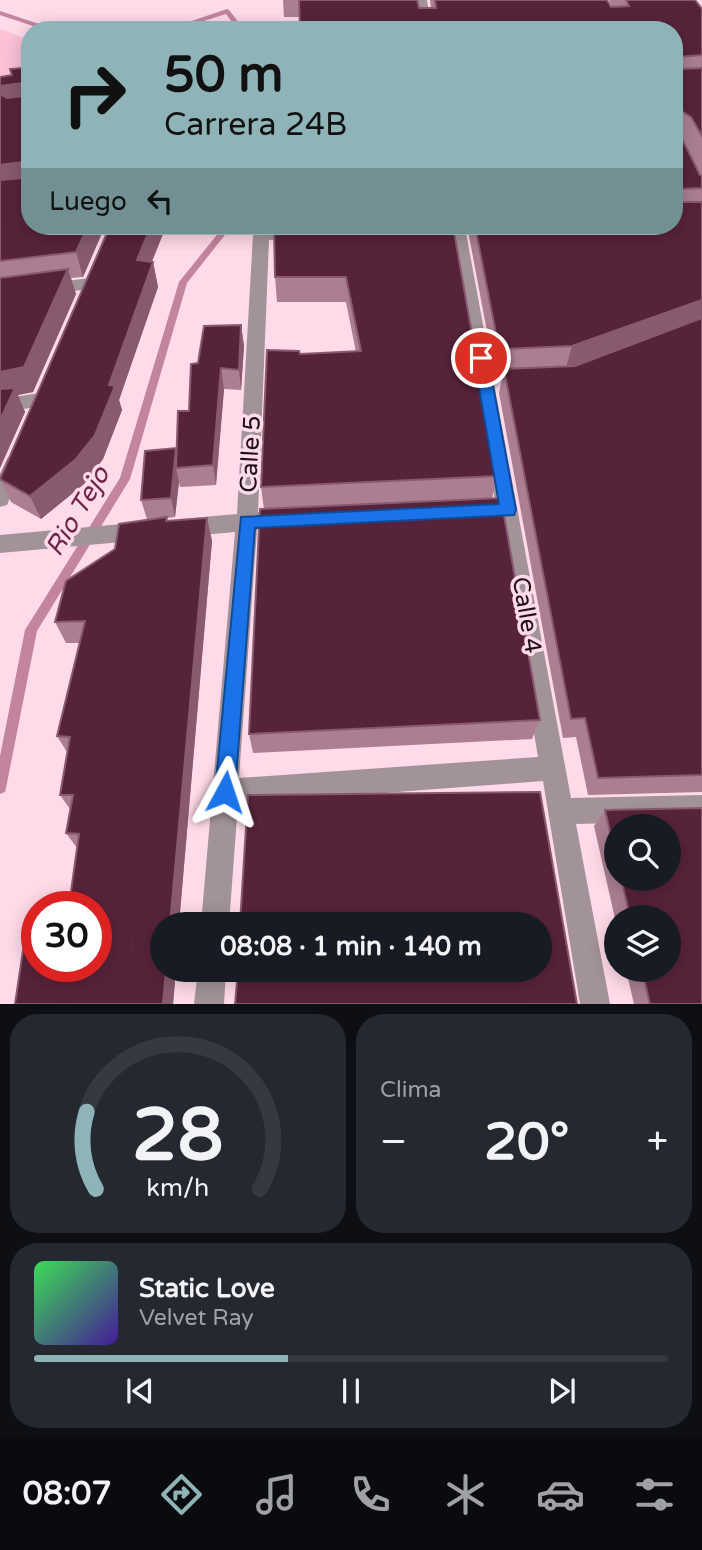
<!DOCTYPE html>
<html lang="es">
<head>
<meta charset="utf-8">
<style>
	:root { --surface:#171b24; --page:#242831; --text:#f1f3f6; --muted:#9ea1a6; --line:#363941; --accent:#8fb4b8 }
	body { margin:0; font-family:"Varela Round",sans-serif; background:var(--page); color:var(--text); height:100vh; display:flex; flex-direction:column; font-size:26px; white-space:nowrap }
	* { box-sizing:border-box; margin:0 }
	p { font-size:23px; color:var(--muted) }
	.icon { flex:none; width:38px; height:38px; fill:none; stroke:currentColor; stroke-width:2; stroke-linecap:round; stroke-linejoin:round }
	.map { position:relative; height:1004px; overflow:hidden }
	.drawer { display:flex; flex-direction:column; gap:10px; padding:10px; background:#0d0f14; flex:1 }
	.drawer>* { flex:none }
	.hud { position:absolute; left:21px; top:21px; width:662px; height:214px; border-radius:28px; box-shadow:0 4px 18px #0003; background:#8fb4b8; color:#111; overflow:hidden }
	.fabs { position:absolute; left:604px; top:814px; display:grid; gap:14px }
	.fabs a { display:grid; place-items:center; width:77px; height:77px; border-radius:50%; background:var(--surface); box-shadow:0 4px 18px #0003; font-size:35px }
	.speed { position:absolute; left:21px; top:891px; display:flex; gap:14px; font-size:35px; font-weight:700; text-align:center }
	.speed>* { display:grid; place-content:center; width:91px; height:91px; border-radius:50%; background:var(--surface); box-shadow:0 4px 18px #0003; line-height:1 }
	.speed .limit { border:10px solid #d22; background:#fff; color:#111 }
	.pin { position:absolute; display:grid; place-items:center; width:60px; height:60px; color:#fff; margin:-30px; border:4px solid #fff; border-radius:50%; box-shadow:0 2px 7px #0007 }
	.me { position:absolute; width:77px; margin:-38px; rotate:5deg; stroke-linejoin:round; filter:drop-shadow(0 0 5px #0008) }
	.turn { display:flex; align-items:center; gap:24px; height:147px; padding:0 28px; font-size:32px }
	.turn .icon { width:91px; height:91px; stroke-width:2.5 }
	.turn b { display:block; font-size:49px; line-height:60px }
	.then { display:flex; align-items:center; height:66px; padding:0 28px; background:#0003; gap:14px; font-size:26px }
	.big { font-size:52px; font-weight:700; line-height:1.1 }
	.drawer .tile { flex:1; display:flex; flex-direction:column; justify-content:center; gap:10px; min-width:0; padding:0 24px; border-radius:28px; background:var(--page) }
	.drawer .dial { align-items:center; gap:0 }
	.dial svg { height:182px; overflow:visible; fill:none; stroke:var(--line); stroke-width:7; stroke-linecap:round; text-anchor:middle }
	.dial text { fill:var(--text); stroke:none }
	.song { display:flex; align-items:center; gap:21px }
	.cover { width:84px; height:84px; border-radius:10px; background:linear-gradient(135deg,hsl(130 70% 55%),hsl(260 70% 35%)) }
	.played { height:7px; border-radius:4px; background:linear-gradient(90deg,var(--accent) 40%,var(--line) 40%) }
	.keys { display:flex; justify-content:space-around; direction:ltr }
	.heat { display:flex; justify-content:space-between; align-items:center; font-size:38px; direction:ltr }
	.drawer .tiles { flex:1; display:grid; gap:10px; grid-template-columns:1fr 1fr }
	.tile:last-child { grid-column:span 2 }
	.trip { position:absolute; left:150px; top:912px; width:402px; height:70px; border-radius:35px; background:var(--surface); box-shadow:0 4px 18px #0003; font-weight:700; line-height:70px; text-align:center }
	.tab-bar { display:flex; height:112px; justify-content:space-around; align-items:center; background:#090b0e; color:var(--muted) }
	.tab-bar .icon { width:49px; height:49px }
	.tab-bar .current { color:var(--accent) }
	.tab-bar b { font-size:32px; color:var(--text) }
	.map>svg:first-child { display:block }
	.green { fill:#fac1d7 }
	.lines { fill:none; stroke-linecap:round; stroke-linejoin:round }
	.stream { fill:#c3849e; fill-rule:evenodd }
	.street { fill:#a29399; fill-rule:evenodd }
	.wall { fill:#ab7e92; fill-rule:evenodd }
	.shaded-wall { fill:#895a6f }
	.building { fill:#57233b; stroke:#895a6f; stroke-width:2 }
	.route { fill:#1a73e8; stroke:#114b97; stroke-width:2 }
	.labels { text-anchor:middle; stroke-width:7; stroke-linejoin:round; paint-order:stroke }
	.street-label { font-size:24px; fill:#1f1217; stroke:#ffdae8 }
	.water-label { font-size:26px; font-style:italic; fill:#6f2449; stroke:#ffdae8 }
</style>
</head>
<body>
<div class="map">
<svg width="702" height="1004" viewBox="0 0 702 1004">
	<rect width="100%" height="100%" fill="#ffdae8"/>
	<path class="green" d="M0,29L30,40V65L0,84Z"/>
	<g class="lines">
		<path class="stream" d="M227,9L229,10L245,30H238L226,14L175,30H165Z
			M0,11L54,29L55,30H45L0,15Z
			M224,226H232L187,283L130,479L37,631L6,788L5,792L0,794V756L25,630L120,478L179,282Z"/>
		<path class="street" d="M415,0H427L432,30H419Z
			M420,226H535L527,231L466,233L571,798L702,795V821L576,824L610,1004H580L543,781L238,804L229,924H201L235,532L180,537L172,534L169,528L172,522L180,519L237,514L253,235L255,231L303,229L311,234L303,239L269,240L258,512L267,515L270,521L267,527L257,530L239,778L538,757L450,233H420L418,229Z
			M90,278L96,280L99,284L96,288L0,301V289Z
			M40,393L47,395L50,400L47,405L0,413V399Z
			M15,455L22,457L25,463L7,505L0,507V474L8,457Z
			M144,522L152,525L155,531L152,537L144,540L0,553V535Z
			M198,970H226L224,1004H194Z"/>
	</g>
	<path class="wall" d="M283,0H417L419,8H431L430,0H607L611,7H612L609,0H695L702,9V792L588,795L576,737L563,738L499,393L503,374H495L469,236L470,226H674L300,17H284Z
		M30,67L105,226L83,277L71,278L76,294L33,392L18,395L25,412L0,468V77L12,75Z
		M110,226H173L171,229H165L152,262H153L158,287L119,400L122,410L103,459L84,484L41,519L11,502L0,479Z
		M453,226L497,476L492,499L540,720L532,739L253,753L249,734L264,509L261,487L300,354L356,352L346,302H277L275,277Z
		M241,325L244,346L241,390L224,389L216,485L180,487L179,482L175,517L167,518L168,521L207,518L212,541L179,924H163L176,970L173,1004H15L96,966L77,848L66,833L70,809L60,795L67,752L57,736L79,643H66L55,622L115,549L159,518L147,519L141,500L176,448L189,411L198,363Z
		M702,808V1004H634L626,970H668V917H616V923L594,826L605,810ZM616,826H668V878H616Z"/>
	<path class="shaded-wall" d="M22,83L30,107L0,103V87L1,86Z
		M22,162L30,187L0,191V165Z
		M88,226H105L83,277L76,252Z
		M151,226H165V229L142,285L137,260Z
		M153,262L158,287L119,400L122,410L103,459L84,484L41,519L30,496L109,385Z
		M68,269L76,294L33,392L18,395L25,412L0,468V372Z
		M702,300V319L565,371L572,346Z
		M241,325L244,346L241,390L239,370Z
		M221,368L224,389L216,485L213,465Z
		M176,448V468L179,482L175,517L171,498Z
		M207,518L212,541L179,924H170Z
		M166,970H176L173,1004H163Z"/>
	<path class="building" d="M299,0H417L419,8H436L435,0H607L611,7L629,6L626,0H695L702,9V55L679,57L678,66L681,69L702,68V136L691,117L681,111L679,133L700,175L702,176V188L680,189L679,202H702V300L572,346L499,349L475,226H674V30H300Z
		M30,67V226H88L76,252L0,261V180L22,178L25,175V165L22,162L0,165V94L7,98L23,96L26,86L22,83L1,86L0,87V77L12,75L10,69Z
		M110,226H151L137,260L153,262L109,385L115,386L95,435L75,460L30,496L0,479Z
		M274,226H453L497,476L261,487L267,350L299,351L300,354L361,351L346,277H275Z
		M68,269L24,367L0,372V278Z
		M702,318V775L598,778L585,718L571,719L504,369L575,366Z
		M241,325L239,370L221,368L213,465L176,468L178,411H189L191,364L198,363L204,326Z
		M15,388L0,420V389Z
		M176,448L171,498L141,500L145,451Z
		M501,498L540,720L249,734L260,509Z
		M167,517L166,521L207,518L170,924H163V970H166L163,1004H15L28,917H37V966H96V906H69L79,834L66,833L73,795H60L70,737L57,736L85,621L55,622L66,581L115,549L119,524Z
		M540,792L577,1004H235L238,970H541V924H240L248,795Z
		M702,808V1004H650L642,970H668V917H630L621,878H668V826H616V858L605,810Z"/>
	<path class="route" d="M481,353L488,358L516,510L514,515L255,528L235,792L232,799L225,802L218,799L215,792L241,517L499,504L474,358Z"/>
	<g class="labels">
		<g class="street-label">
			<text transform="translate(250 454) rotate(-87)" y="8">Calle 5</text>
			<text transform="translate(527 615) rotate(80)" y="8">Calle 4</text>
		</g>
		<g class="water-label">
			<text transform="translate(77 511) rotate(-59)" y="9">Rio Tejo</text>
		</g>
	</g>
</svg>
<div class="fabs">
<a><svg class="icon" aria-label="search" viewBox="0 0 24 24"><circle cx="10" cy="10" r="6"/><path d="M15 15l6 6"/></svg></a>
<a><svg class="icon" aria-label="layers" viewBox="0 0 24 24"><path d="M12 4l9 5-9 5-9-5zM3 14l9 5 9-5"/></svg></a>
</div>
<div class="speed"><div class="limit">30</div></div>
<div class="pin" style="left:481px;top:358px;background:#d93025"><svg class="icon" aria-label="arrive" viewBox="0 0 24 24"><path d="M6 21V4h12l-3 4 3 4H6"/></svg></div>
<svg class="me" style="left:225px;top:792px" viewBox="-20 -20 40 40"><path d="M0-17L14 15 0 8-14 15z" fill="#1a73e8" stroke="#fff" stroke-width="4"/></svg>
<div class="trip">08:08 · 1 min · 140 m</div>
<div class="hud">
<div class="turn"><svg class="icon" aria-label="right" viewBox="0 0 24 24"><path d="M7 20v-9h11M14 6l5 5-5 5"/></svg><div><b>50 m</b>Carrera 24B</div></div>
<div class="then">Luego<svg class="icon" aria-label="left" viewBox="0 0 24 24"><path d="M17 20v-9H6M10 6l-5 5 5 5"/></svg></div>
</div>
</div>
<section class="drawer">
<div class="tiles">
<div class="tile dial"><svg viewBox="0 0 100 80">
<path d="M14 69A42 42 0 1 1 86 69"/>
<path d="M14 69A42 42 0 0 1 10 35" stroke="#8fb4b8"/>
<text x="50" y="56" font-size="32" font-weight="700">28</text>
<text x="50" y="72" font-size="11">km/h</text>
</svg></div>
<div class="tile"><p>Clima</p>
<div class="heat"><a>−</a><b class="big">20°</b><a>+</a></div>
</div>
<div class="tile">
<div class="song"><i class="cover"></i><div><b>Static Love</b><p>Velvet Ray</p></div></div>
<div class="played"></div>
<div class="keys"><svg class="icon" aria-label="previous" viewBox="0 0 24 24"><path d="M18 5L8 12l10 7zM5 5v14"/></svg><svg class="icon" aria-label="pause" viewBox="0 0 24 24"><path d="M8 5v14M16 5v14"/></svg><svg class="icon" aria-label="next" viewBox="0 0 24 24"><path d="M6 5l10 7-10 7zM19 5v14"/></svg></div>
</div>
</div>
</section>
<nav class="tab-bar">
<b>08:07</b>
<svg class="icon current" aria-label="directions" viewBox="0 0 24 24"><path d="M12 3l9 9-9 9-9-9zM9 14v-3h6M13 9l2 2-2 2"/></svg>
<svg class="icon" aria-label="music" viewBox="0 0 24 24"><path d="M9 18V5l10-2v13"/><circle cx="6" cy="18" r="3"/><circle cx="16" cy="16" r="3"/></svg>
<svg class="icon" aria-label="phone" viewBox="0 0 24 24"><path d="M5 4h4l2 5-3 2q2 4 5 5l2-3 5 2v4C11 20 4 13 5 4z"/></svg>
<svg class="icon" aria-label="climate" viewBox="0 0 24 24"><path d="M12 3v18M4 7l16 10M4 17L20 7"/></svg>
<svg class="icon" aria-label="car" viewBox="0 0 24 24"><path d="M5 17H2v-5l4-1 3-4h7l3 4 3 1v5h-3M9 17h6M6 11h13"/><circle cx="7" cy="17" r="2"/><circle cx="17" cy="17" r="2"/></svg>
<svg class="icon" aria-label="filters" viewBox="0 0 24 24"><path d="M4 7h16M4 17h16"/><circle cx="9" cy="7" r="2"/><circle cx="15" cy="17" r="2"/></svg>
</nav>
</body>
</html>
